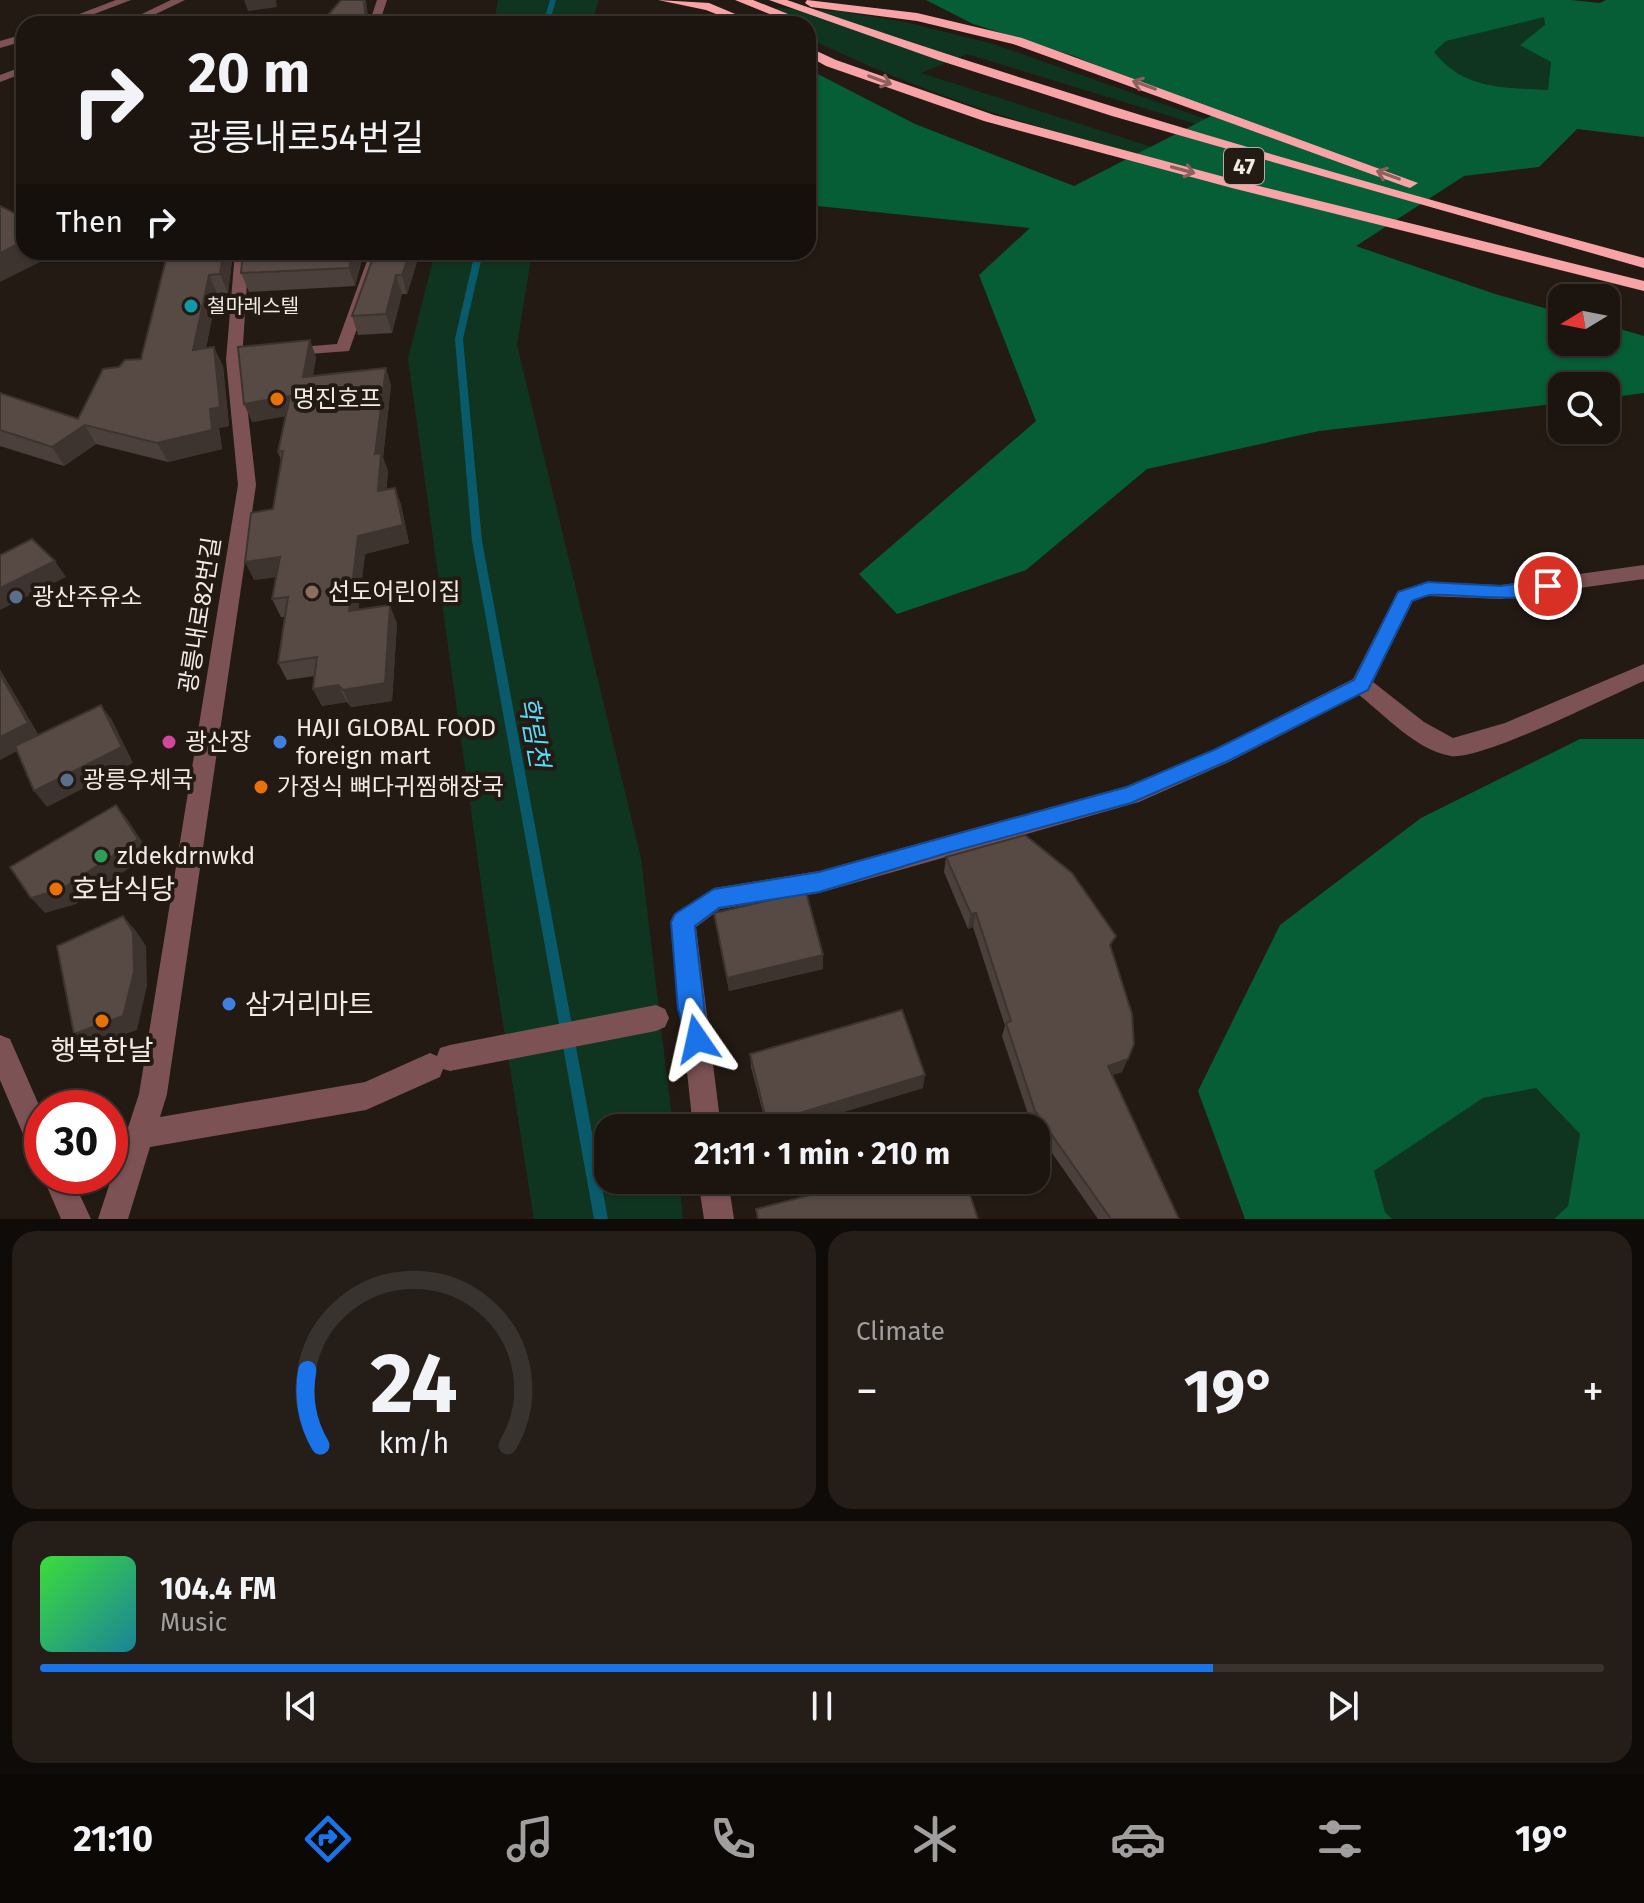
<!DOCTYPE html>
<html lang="en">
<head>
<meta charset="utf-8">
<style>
	:root { --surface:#1b140f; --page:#241d18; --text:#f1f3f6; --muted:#a09e9e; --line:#39332f; --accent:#1a73e8 }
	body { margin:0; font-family:"Fira Sans","Noto Sans KR",sans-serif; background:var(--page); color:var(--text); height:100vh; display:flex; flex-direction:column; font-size:30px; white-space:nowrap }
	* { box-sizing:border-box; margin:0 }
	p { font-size:26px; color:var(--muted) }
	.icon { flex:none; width:44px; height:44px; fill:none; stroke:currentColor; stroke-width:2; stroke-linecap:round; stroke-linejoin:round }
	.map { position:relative; height:1219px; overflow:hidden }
	.panel { display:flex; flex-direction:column; gap:12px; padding:12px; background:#0f0b08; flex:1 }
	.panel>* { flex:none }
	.hud { position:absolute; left:16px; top:16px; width:800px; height:244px; border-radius:24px; box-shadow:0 2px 6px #0004,0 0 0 2px var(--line); background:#1b140f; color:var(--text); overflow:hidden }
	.needle { width:52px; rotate:260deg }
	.fabs { position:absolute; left:1548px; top:284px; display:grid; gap:16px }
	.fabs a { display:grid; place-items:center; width:72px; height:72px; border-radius:16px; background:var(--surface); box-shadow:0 2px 6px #0004,0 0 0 2px var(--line); font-size:40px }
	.speed { position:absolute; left:24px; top:1090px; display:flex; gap:16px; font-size:40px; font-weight:700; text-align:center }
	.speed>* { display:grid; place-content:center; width:104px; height:104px; border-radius:50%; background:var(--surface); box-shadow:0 2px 6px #0004,0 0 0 2px var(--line); line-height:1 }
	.speed .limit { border:12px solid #d22; background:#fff; color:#111 }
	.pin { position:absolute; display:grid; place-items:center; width:68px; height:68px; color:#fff; margin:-34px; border:4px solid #fff; border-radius:50%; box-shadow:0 2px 8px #0007 }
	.me { position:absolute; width:88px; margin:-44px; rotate:349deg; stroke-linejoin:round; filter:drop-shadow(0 0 6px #0008) }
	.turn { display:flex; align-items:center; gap:28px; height:168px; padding:0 40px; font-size:36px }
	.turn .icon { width:104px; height:104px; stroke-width:2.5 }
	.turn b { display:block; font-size:56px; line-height:68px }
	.then { display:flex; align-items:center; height:76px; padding:0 40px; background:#0003; gap:16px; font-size:30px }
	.big { font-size:60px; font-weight:700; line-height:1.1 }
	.panel .widget { flex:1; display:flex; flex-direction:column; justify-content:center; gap:12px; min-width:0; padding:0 28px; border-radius:24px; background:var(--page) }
	.panel .dial { align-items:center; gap:0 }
	.dial svg { height:208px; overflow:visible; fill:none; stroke:var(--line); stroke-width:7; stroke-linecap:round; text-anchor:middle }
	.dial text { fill:var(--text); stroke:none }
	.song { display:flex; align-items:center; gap:24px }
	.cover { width:96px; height:96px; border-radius:12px; background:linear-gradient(135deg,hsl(120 70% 55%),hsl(190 70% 35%)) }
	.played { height:8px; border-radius:4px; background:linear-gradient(90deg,var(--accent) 75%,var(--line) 75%) }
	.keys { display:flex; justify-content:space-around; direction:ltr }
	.heat { display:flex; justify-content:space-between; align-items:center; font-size:44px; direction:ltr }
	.panel .tiles { flex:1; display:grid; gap:12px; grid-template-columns:1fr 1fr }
	.widget:last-child { grid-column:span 2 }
	.trip { position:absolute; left:594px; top:1114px; width:456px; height:80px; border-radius:24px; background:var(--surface); box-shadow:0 2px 6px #0004,0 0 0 2px var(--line); font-weight:700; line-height:80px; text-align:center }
	.tabs { display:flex; height:128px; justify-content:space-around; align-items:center; background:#0b0806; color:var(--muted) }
	.tabs .icon { width:56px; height:56px }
	.tabs .current { color:var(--accent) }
	.tabs b { font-size:36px; color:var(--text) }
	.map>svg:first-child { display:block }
	.green { fill:#0f3520 }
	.forest { fill:#065e36; fill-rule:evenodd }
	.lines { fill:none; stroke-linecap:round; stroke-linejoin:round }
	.stream { fill:#095b6c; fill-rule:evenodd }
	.minor { fill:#7c5254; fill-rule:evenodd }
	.highway { fill:#f8a4a6; fill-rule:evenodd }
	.wall { fill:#4b403b }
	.shaded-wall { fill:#3d3430 }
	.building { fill:#574a45; stroke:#3d3430; stroke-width:2 }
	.oneway { stroke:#8e5f5d }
	.route { fill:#1a73e8; stroke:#114b97; stroke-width:2 }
	.culture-dot { fill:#0f9aa8; stroke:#241a14; stroke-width:3 }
	.food-dot { fill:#e8710a; stroke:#241a14; stroke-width:3 }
	.education-dot { fill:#8d6e63; stroke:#241a14; stroke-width:3 }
	.service-dot { fill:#5c6f8a; stroke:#241a14; stroke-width:3 }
	.hotel-dot { fill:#d1479c; stroke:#241a14; stroke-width:3 }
	.shop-dot { fill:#3f7fe0; stroke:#241a14; stroke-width:3 }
	.leisure-dot { fill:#2e9e5b; stroke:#241a14; stroke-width:3 }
	.labels { text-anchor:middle; stroke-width:8; stroke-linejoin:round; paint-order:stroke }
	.far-poi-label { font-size:20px; fill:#f1eae5; stroke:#241a14; text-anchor:start }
	.shield { fill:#241a14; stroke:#b4aca6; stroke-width:2 }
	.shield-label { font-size:22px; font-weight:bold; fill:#f1eae5 }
	.poi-label { font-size:24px; fill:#f1eae5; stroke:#241a14; text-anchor:start }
	.street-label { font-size:24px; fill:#f1eae5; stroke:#241a14 }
	.water-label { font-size:26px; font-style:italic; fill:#55dcfd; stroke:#241a14 }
	.near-poi-label { font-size:28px; fill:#f1eae5; stroke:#241a14; text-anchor:start }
</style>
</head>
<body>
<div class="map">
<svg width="1644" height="1219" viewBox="0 0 1644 1219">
	<rect width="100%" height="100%" fill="#241a14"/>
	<path class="green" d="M498,0H599L591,24H494Z
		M776,8L838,11L905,22L993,44L1373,178L967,54L921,73L1311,198C1201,169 1090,144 982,109C923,90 864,64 808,38V24H787Z
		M1544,16L1551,62L1548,90C1503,87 1464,90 1434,52L1446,41Z
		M435,252H532L517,345L641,858L673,1128H608V1180H679L683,1219H534L485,911L408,359Z
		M1536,1088L1580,1134L1568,1206L1554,1219H1392L1385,1212L1374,1171L1483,1098Z"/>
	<path class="forest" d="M926,0H1571L1600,3L1606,0H1644V137L1577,129L1539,167L1464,176L1356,246L1495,294L1562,313V342H1606V325L1644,336V393L1606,398V386H1562V403L1319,431L1147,469L1026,570L897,614L859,574L1036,421L979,275L1030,228L808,205V69L915,124L1074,186L1215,114L1074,56L973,24ZM1544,17L1545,25L1520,45L1551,62L1548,90C1503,87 1464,90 1434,52L1446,41Z
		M1580,739H1644V1219H1554L1568,1206L1580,1134L1536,1088L1483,1098L1374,1171L1385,1212L1392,1219H1245L1198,1091L1280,925L1421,818Z"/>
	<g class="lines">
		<path class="stream" d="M550,0H556L549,24H543Z
			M475,252H483L463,339L482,541L608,1219H594L472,541L455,339Z"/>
		<path class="minor" d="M116,0H131L68,24H53Z
			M171,0H185L135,24H121Z
			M342,0H353L331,24H320Z
			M377,0H387L379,24H369Z
			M24,34V41L0,48V41Z
			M24,66V73L0,82V75Z
			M235,252H249L242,360L256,485L167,1094L160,1117L365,1082L430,1053L437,1056L440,1048L450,1045L656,1005L665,1009L669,1018L665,1027L656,1031L450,1071L443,1069L440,1077L366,1110L150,1147L128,1219H98L139,1094L238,485L226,360Z
			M367,252H381V261L349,351L282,356L280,353L288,348L337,344L367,261Z
			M1644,565V579L1501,599L1428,596L1413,601L1373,682L1424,722L1453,738L1505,723L1644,664V681C1609,696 1481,761 1451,756C1416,750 1386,716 1359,695L1231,761L1139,802L819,893L720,909L696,927L721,1128H693L671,922L674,914L714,888L819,871L1127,786L1215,749L1353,679L1398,591L1428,582L1501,585Z
			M0,1035L10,1039L42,1112V1159L32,1155L0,1080Z
			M42,1175L71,1176L91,1219H61Z
			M698,1180H728L734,1219H704Z"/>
		<path class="highway" d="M658,0L709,3L759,24H741L706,10Z
			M735,0H753L798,18L787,21Z
			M769,0H787C1069,98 1356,181 1644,258V268L1112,116L941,61Z
			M807,0L917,13L1022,38L1418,183L1410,188L1404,186L1013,44L917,21L811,7L805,3Z
			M808,47L836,60L994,115L1243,182L1644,281V291L1232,188L984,121L826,66L808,56Z"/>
	</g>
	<path class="wall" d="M168,252H233L228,293H217L206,348L223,366L229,426L219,428L222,449L168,462L96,444L64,466L0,446V393L78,419L119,367L141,359Z
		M364,252L355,286L249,292L241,273Z
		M375,252H420L407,294H402L392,333L358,335L352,316Z
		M316,357L313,375L391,385L383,458L388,471L386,490L395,488L401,505L409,543L365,554L358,609L397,623L392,701L351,707L347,702L322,706L313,689L315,676L287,680L278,663L285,617H281L272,599L276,577L254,580L273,509L281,460L278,452L285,416L252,422Z
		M946,857L1111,948L1122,1072L1112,1075L1179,1219H1098L1036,1130V1128H1035L1031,1123L1002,1036L1005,1026L973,927L968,929L944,872Z
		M714,913L823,969L729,991Z
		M750,1054L923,1088L790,1128H767L751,1067Z"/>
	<path class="shaded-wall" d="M244,0H276L277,7L248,11Z
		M364,0H366L369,24H366Z
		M24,241V252H60L0,282V253Z
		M223,252H233L228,293L220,274Z
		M353,252H364L355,286L349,268Z
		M410,252H420L407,294L402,275Z
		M209,275L217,293L201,369L193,350Z
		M396,275L402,294L392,333L386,314Z
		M310,340L316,357L310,394L303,377Z
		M214,347L223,366L229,426L219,428L222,449L168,462L157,443L210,409Z
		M386,368L391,385L383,458L388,471L385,509L378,491L375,454Z
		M290,396L297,414L252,422L244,404Z
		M85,425L96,444L64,466L52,447Z
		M395,488L401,505L409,543L365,554L356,629L349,611L358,536Z
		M280,557L288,575L254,580L245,562Z
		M55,561L66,577L0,610V588Z
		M390,605L397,623L392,701L351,707L343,690Z
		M0,669L41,739L0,760Z
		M338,685L347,702L322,706L313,689Z
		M101,705L112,720L133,763L47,807L34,791Z
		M116,805L128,820L150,854L76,904L45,913L31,898Z
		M976,913L973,927L968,929L971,914Z
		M123,916L136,931L146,946L147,986L137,1030L89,1047L74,1034Z
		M823,955V969L729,991L727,978Z
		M1128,1059L1122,1072L1102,1078L1108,1066Z
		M925,1075L923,1088L790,1128H768L767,1123Z"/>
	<path class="building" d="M341,0H364L366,24H325L329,14Z
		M0,206L24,218V241L0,253Z
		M168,252H223L220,274L209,275L193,350L214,347L220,407L210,409L212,430L157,443L85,425L52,447L0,430V393L78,419L103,369L119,367L125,360L141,359Z
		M243,252H353L349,268L241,273Z
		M375,252H410L402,275H396L386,314L352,316Z
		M310,340L303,377L386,368L375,454L381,453L378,491L395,488L403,525L358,536L349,611L390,605L385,683L343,690L338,685L313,689L317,657L278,663L288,597L272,599L280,557L245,562L251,513L273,509L283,451L278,452L290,396L244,404L238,347Z
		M32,539L55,561L0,588V555Z
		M0,674L28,723L0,737Z
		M101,705L122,747L34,791L15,746Z
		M116,805L138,839L62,889L31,898L10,867Z
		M1025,835L1072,873L1116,936L1110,945L1132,1014L1134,1044L1128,1059L1108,1066L1179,1219H1111L1035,1111L1006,1023L1011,1021L976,913L971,914L946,857Z
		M806,892L823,955L727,978L714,913Z
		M123,916L133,932L134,972L123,1016L74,1034L57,946Z
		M902,1010L925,1075L767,1123L750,1054Z
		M868,1180H965L978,1219H758L756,1209Z"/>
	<defs><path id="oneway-shaft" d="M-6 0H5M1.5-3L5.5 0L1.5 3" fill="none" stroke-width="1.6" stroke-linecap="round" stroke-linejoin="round" transform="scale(2)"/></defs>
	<g class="oneway">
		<use href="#oneway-shaft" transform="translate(880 80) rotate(20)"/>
		<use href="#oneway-shaft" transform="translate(1144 85) rotate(-160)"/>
		<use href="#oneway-shaft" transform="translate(1183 170) rotate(15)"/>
		<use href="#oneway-shaft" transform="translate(1388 175) rotate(-160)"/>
	</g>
	<path class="route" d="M1548,579L1557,586C1541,607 1457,593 1430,595C1424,596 1418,599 1412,601L1368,690L1230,760L1131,803L947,853L819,892L719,908L695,926C696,945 710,1038 706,1047L697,1051L689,1047L678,1009L671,922L675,914L714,889L819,872L1127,787L1216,749L1354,680L1398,592L1428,582L1501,586Z"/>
	<circle class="culture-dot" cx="191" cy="306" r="8"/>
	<g class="food-dot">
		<circle cx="277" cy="399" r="8"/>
		<circle cx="261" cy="787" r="8"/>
		<circle cx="56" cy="889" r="8"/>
		<circle cx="102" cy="1021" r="8"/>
	</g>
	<circle class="education-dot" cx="312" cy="592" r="8"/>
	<g class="service-dot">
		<circle cx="16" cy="597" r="8"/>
		<circle cx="67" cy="780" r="8"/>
	</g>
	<circle class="hotel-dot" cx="169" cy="742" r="8"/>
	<g class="shop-dot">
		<circle cx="280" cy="742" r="8"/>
		<circle cx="229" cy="1004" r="8"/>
	</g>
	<circle class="leisure-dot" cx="101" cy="856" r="8"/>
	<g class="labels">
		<g class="far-poi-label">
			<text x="207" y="313">철마레스텔</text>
		</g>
		<rect class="shield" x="1224" y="148" width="40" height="36" rx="6"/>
		<g class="shield-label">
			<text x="1244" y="174">47</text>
		</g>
		<g class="poi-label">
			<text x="293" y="407">명진호프</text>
			<text x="328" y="600">선도어린이집</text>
			<text x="32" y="605">광산주유소</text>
			<text x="296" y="736">HAJI GLOBAL FOOD<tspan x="296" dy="28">foreign mart</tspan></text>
			<text x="185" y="750">광산장</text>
			<text x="83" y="788">광릉우체국</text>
			<text x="277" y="795">가정식 뼈다귀찜해장국</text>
			<text x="117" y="864">zldekdrnwkd</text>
		</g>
		<g class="street-label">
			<text transform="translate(200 615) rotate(-81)" y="8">광릉내로82번길</text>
		</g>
		<g class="water-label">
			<text transform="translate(534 732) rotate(80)" y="9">학림천</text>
		</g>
		<g class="near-poi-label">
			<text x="72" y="899">호남식당</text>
			<text x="245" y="1014">삼거리마트</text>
			<text x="102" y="1060" text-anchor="middle">행복한날</text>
		</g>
	</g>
</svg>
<div class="fabs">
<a><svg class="needle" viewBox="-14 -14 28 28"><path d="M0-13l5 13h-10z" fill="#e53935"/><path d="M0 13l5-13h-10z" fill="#a09e9e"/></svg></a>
<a><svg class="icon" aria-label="search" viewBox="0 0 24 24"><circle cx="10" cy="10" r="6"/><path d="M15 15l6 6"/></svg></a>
</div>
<div class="speed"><div class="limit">30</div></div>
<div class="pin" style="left:1548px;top:586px;background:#d93025"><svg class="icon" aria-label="arrive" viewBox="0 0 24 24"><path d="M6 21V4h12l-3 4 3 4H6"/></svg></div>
<svg class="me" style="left:697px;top:1039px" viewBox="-20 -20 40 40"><path d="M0-17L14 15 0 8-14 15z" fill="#1a73e8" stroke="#fff" stroke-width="4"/></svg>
<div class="trip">21:11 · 1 min · 210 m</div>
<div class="hud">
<div class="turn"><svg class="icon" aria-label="right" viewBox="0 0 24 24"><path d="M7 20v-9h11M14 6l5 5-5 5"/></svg><div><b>20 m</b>광릉내로54번길</div></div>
<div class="then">Then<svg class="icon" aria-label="right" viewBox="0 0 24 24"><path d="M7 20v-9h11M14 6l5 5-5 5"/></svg></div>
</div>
</div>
<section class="panel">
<div class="tiles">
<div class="widget dial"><svg viewBox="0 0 100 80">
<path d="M14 69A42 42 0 1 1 86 69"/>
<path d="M14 69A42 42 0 0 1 9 40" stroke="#1a73e8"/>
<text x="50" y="56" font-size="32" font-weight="700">24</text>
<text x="50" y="72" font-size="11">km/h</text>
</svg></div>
<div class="widget"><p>Climate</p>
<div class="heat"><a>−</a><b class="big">19°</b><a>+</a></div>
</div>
<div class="widget">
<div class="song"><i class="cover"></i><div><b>104.4 FM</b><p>Music</p></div></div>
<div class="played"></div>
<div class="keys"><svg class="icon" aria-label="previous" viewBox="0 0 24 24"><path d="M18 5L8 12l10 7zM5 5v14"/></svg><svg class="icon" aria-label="pause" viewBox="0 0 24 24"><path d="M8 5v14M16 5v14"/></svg><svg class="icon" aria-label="next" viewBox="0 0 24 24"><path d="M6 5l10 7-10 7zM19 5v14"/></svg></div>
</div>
</div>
</section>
<nav class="tabs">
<b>21:10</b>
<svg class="icon current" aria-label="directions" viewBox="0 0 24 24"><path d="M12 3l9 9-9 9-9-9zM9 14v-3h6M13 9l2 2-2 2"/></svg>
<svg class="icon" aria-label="music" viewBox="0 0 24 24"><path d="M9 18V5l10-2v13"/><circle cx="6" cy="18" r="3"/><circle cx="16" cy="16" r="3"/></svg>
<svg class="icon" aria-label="phone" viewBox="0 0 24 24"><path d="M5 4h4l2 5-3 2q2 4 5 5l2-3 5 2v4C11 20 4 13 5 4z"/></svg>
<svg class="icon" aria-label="climate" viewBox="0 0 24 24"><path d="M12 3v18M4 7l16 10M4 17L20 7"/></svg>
<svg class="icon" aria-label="car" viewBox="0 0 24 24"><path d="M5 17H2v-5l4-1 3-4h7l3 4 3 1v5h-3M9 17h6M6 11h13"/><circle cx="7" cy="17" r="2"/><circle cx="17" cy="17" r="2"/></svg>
<svg class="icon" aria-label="filters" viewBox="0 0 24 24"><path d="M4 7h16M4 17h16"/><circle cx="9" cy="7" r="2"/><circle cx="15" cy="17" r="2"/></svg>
<b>19°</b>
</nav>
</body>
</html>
